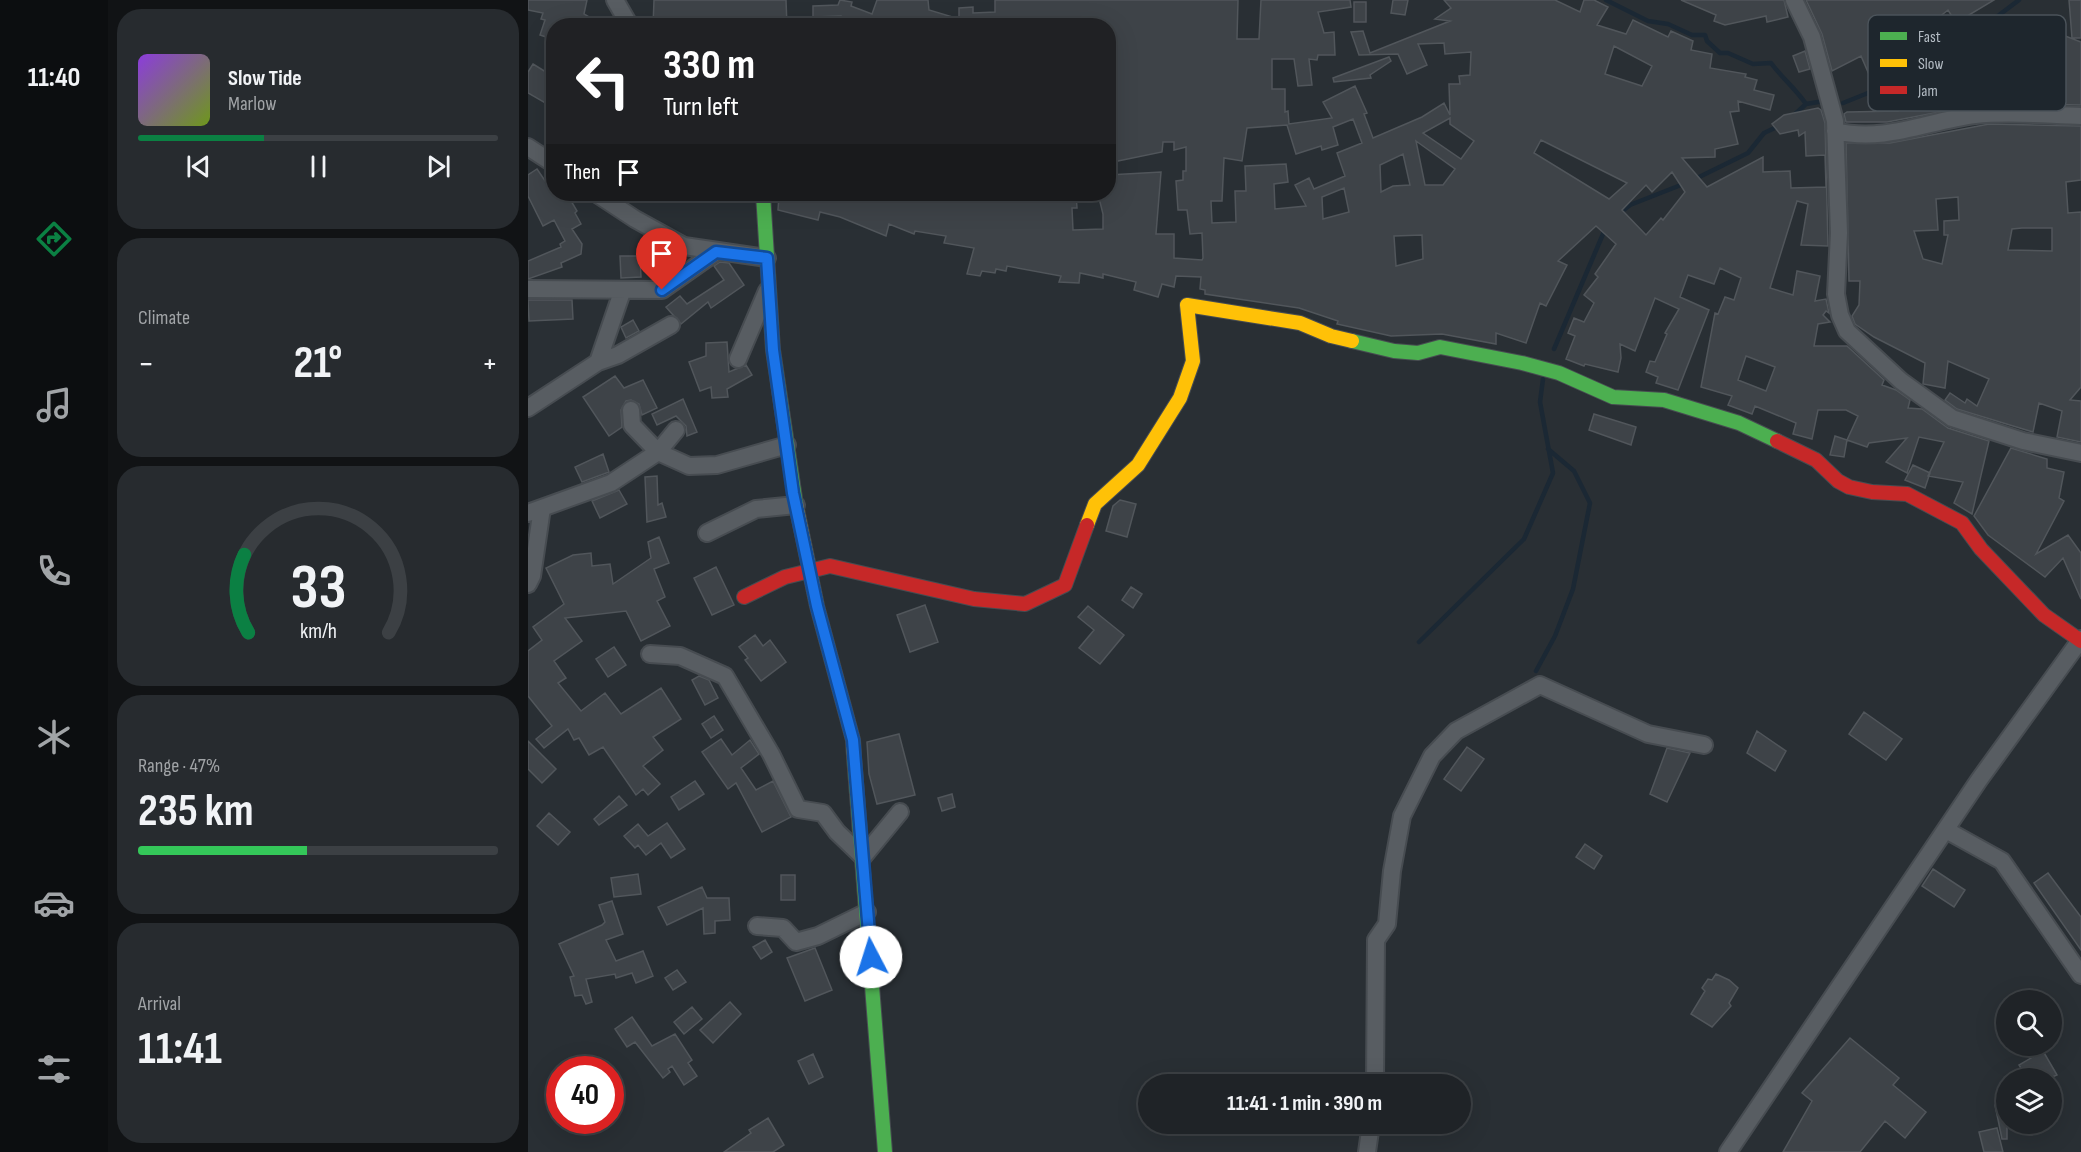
<!DOCTYPE html>
<html lang="en">
<head>
<meta charset="utf-8">
<style>
	:root { --surface:#1f2327; --page:#272b2f; --text:#f1f3f6; --muted:#a1a4a7; --line:#3c4044; --accent:#0b8043 }
	body { margin:0; font-family:"Sofia Sans Condensed",sans-serif; background:var(--page); color:var(--text); height:100vh; display:flex; flex-direction:column; font-size:22px; white-space:nowrap }
	* { box-sizing:border-box; margin:0 }
	p { font-size:20px; color:var(--muted) }
	.icon { flex:none; width:33px; height:33px; fill:none; stroke:currentColor; stroke-width:2; stroke-linecap:round; stroke-linejoin:round }
	.map { position:relative; flex:1; overflow:hidden }
	.details { display:flex; flex-direction:column; gap:9px; padding:9px; background:#111315; width:420px }
	.details>* { flex:none }
	.banner { position:absolute; left:18px; top:18px; width:570px; height:183px; border-radius:24px; box-shadow:0 6px 24px #0002,0 0 0 2px var(--line); background:#202124; color:#fff; overflow:hidden }
	.fabs { position:absolute; left:1468px; top:990px; display:grid; gap:12px }
	.fabs a { display:grid; place-items:center; width:66px; height:66px; border-radius:50%; background:var(--surface); box-shadow:0 6px 24px #0002,0 0 0 2px var(--line); font-size:30px }
	.speed { position:absolute; left:18px; top:1056px; display:flex; gap:12px; font-size:30px; font-weight:700; text-align:center }
	.speed>* { display:grid; place-content:center; width:78px; height:78px; border-radius:50%; background:var(--surface); box-shadow:0 6px 24px #0002,0 0 0 2px var(--line); line-height:1 }
	.speed .limit { border:9px solid #d22; background:#fff; color:#111 }
	.pin { position:absolute; display:grid; place-items:center; width:51px; height:51px; color:#fff; margin:-62px -26px; border-radius:50% 50% 50% 0; rotate:-45deg; box-shadow:0 0 6px #0007 }
	.pin .icon { rotate:45deg }
	.me { position:absolute; width:66px; margin:-33px; rotate:355deg; stroke-linejoin:round; filter:drop-shadow(0 0 4px #0008) }
	.turn { display:flex; align-items:center; gap:21px; height:126px; padding:0 18px; font-size:27px }
	.turn .icon { width:78px; height:78px; stroke-width:2.5 }
	.turn b { display:block; font-size:42px; line-height:51px }
	.then { display:flex; align-items:center; height:57px; padding:0 18px; background:#0003; gap:12px; font-size:22px }
	.big { font-size:45px; font-weight:700; line-height:1.1 }
	.details .tile { flex:1; display:flex; flex-direction:column; justify-content:center; gap:9px; min-width:0; padding:0 21px; border-radius:24px; background:var(--page) }
	.details .dial { align-items:center; gap:0 }
	.dial svg { height:156px; overflow:visible; fill:none; stroke:var(--line); stroke-width:7; stroke-linecap:round; text-anchor:middle }
	.dial text { fill:var(--text); stroke:none }
	.song { display:flex; align-items:center; gap:18px }
	.cover { width:72px; height:72px; border-radius:9px; background:linear-gradient(135deg,hsl(270 70% 55%),hsl(80 70% 35%)) }
	.played { height:6px; border-radius:3px; background:linear-gradient(90deg,var(--accent) 35%,var(--line) 35%) }
	.keys { display:flex; justify-content:space-around; direction:ltr }
	.heat { display:flex; justify-content:space-between; align-items:center; font-size:33px; direction:ltr }
	.charge { height:9px; border-radius:4px; background:linear-gradient(90deg,#34c759 47%,var(--line) 0) }
	.trip { position:absolute; left:610px; top:1074px; width:333px; height:60px; border-radius:30px; background:var(--surface); box-shadow:0 6px 24px #0002,0 0 0 2px var(--line); font-weight:700; line-height:60px; text-align:center }
	main { display:flex; flex:1; min-height:0 }
	.menu { display:flex; flex-direction:column; width:108px; justify-content:space-around; align-items:center; background:#0c0e10; color:var(--muted) }
	.menu .icon { width:42px; height:42px }
	.menu .active { color:var(--accent) }
	.menu b { font-size:27px; color:var(--text) }
	.map>svg:first-child { display:block }
	.lines { fill:none; stroke-linecap:round; stroke-linejoin:round }
	.stream { stroke:#1b2834; stroke-width:4.5 }
	.building { fill:#3e4348; stroke:#51565b; stroke-width:1.5; fill-rule:evenodd }
	.street-casing { stroke:#474c51; stroke-width:20 }
	.fast-casing { stroke:#474c51; stroke-width:16 }
	.slow-casing { stroke:#474c51; stroke-width:16 }
	.jam-casing { stroke:#474c51; stroke-width:16 }
	.street { stroke:#585d62; stroke-width:16 }
	.fast { stroke:#4caf50; stroke-width:14 }
	.slow { stroke:#ffc107; stroke-width:14 }
	.jam { stroke:#c62828; stroke-width:14 }
	.route-casing { stroke:#114b97; stroke-width:15 }
	.route { stroke:#1a73e8; stroke-width:10 }
	.key { fill:#1e262d; stroke:#4b535a; stroke-width:1.5 }
	.key-label { font-size:16px; fill:#b4bcc4 }
</style>
</head>
<body>
<main>
<nav class="menu">
<b>11:40</b>
<svg class="icon active" aria-label="directions" viewBox="0 0 24 24"><path d="M12 3l9 9-9 9-9-9zM9 14v-3h6M13 9l2 2-2 2"/></svg>
<svg class="icon" aria-label="music" viewBox="0 0 24 24"><path d="M9 18V5l10-2v13"/><circle cx="6" cy="18" r="3"/><circle cx="16" cy="16" r="3"/></svg>
<svg class="icon" aria-label="phone" viewBox="0 0 24 24"><path d="M5 4h4l2 5-3 2q2 4 5 5l2-3 5 2v4C11 20 4 13 5 4z"/></svg>
<svg class="icon" aria-label="climate" viewBox="0 0 24 24"><path d="M12 3v18M4 7l16 10M4 17L20 7"/></svg>
<svg class="icon" aria-label="car" viewBox="0 0 24 24"><path d="M5 17H2v-5l4-1 3-4h7l3 4 3 1v5h-3M9 17h6M6 11h13"/><circle cx="7" cy="17" r="2"/><circle cx="17" cy="17" r="2"/></svg>
<svg class="icon" aria-label="filters" viewBox="0 0 24 24"><path d="M4 7h16M4 17h16"/><circle cx="9" cy="7" r="2"/><circle cx="15" cy="17" r="2"/></svg>
</nav>
<section class="details">
<div class="tile">
<div class="song"><i class="cover"></i><div><b>Slow Tide</b><p>Marlow</p></div></div>
<div class="played"></div>
<div class="keys"><svg class="icon" aria-label="previous" viewBox="0 0 24 24"><path d="M18 5L8 12l10 7zM5 5v14"/></svg><svg class="icon" aria-label="pause" viewBox="0 0 24 24"><path d="M8 5v14M16 5v14"/></svg><svg class="icon" aria-label="next" viewBox="0 0 24 24"><path d="M6 5l10 7-10 7zM19 5v14"/></svg></div>
</div>
<div class="tile"><p>Climate</p>
<div class="heat"><a>−</a><b class="big">21°</b><a>+</a></div>
</div>
<div class="tile dial"><svg viewBox="0 0 100 80">
<path d="M14 69A42 42 0 1 1 86 69"/>
<path d="M14 69A42 42 0 0 1 12 29" stroke="#0b8043"/>
<text x="50" y="56" font-size="32" font-weight="700">33</text>
<text x="50" y="72" font-size="11">km/h</text>
</svg></div>
<div class="tile"><p>Range · 47%</p><b class="big">235 km</b><div class="charge"></div></div>
<div class="tile"><p>Arrival</p><b class="big">11:41</b></div>
</section>
<div class="map">
<svg width="1553" height="1152" viewBox="0 0 1553 1152">
	<rect width="100%" height="100%" fill="#292f34"/>
	<g class="lines">
		<path class="stream" d="M1078,0L1120,21L1140,24L1164,35H1177L1179,41L1192,53H1200L1225,64L1243,63C1254,78 1267,88 1278,104
			M1315,103L1365,83L1446,34L1491,0
			M1265,116L1278,104L1296,101
			M1165,180L1220,153L1236,133L1251,126
			M1092,213L1102,205L1158,183
			M1026,349L1078,227
			M891,642L996,539L1025,473L1012,402L1015,379
			M1008,671L1027,636L1045,589L1062,503L1046,471L1020,449"/>
	</g>
	<path class="building" d="M0,0H59L56,14L76,26H26L24,39L12,35L17,20L13,19L15,13L0,10Z
		M126,0H258L259,26H125Z
		M312,0L324,2L323,6L344,14L349,0H400L401,10L431,19V8L445,7V13L467,12V0H710L709,39H731L733,0H822L823,7L790,12L796,33L806,32L807,55H790L789,60L781,59L784,85L770,86L766,59H744V89H757V112L760,111L761,124L804,118L795,102L827,86L839,113L836,114L845,138L894,117L916,103L922,115L921,84H932L931,76L942,75L943,52L917,54L916,43L890,44L899,65L879,74L870,54L831,55L823,32L835,31L842,53L922,21L907,19L923,8L916,0H1027L1052,12L1056,0H1066L1080,7L1069,25L1098,34L1105,20L1140,37L1143,31L1165,41L1163,50L1184,54L1182,68L1218,74L1217,77L1229,80L1226,90L1246,95L1242,110L1210,101L1211,111L1202,112L1210,144L1187,149V157L1154,158L1179,187L1235,157V172L1262,171L1263,188L1298,187L1297,155L1278,156L1277,132L1271,136L1270,130L1252,134L1244,124L1256,115L1290,108L1293,110L1297,123L1300,246L1273,245L1280,204L1269,201L1242,288L1265,295L1269,271L1292,276L1287,301L1298,299L1301,313L1298,311L1295,315L1302,322L1290,324L1286,346H1319L1356,380L1354,385L1368,390L1382,400L1380,408L1394,409L1420,428L1461,441L1444,514L1426,503L1435,482L1400,476L1416,442L1391,437L1379,473L1358,462L1379,438L1341,443L1339,447L1319,440L1330,416L1318,410H1290L1284,439L1265,434L1268,423L1227,406L1224,414L1200,405L1204,396L1173,387L1187,313L1190,314L1197,297L1206,300L1213,278L1192,268L1186,284L1160,275L1152,297L1181,310L1150,390L1128,383L1130,377L1118,372L1122,361L1127,362L1139,334L1137,333L1151,309L1127,298L1107,351L1092,344L1093,358L1090,372L1057,364L1056,366L1038,359L1047,336L1040,333L1046,318L1056,322L1066,303L1056,295L1070,277L1067,274L1088,244L1068,226L1030,261L1039,265L1018,306L1012,303L998,343L968,333V344L914,334L863,336L809,324L810,321L771,308L677,294V290L672,289L673,277L648,276L646,287L634,284L630,297L606,290L608,282L575,274V278L552,273L551,283L531,282L533,276L479,266L478,271L468,269L467,273L454,271L452,276L439,274L446,248L416,243L418,236L387,231L386,234L361,224L358,236L312,217L292,212L290,220L250,210L251,196L281,201L282,198L295,202L298,194H358L373,199V194H548L549,208H544L545,230L575,229V214L570,194H580V175L633,172L628,234H646V258L674,260L675,258L674,233L662,234L659,210H650L648,181L655,180V171H658V147L646,150V142H635L634,152L580,163V26H411L398,22L396,26H313V16L285,17V6L310,5ZM1086,46L1124,66L1114,86L1077,74ZM922,118V124L946,141L933,159L895,133ZM825,119L834,143L809,153L817,176L786,189L781,178L767,185L778,206L747,209L746,184L760,182L758,164L717,166L718,191H707L708,222L684,223L683,201H694L696,158L714,161L719,128L759,125L768,154L793,146L794,150L810,145L805,127ZM1013,140L1099,183L1081,199L1006,153ZM888,141L927,169L915,185H897ZM875,154L882,185L865,186L853,192L852,165ZM1144,172L1157,192L1135,220L1133,218L1118,235L1094,210L1118,185L1124,192ZM816,188L821,212L795,219L794,197ZM894,235L895,259L868,266L866,236ZM1218,356L1247,367L1238,391L1210,380Z
		M865,0H880L877,15L863,13Z
		M1153,0H1256L1260,17L1239,22L1238,16L1197,25L1186,21L1188,15Z
		M1278,0H1466L1431,21H1427L1420,10L1395,30L1375,41L1379,52L1363,59L1369,69L1343,79L1333,56L1304,71L1294,34Z
		M1541,0H1553V38H1544Z
		M826,2H838V22H826Z
		M1491,30L1529,38L1527,32L1553,42V105L1459,103L1359,122H1318L1316,114L1319,112L1370,111V104L1399,103V87L1437,86L1436,74L1446,73L1442,51L1463,47L1487,49Z
		M1277,51L1282,69L1271,72L1265,56Z
		M861,57L863,61L842,75L843,78L806,82L805,78Z
		M5,64L26,77V108L0,93V72Z
		M1461,124L1553,126V180L1538,182L1540,213L1553,212V387L1542,400L1553,401V442L1529,437L1534,411L1511,403L1505,432L1429,409L1417,400L1422,393L1437,403L1439,399L1449,406L1461,379L1420,361L1417,388L1395,384L1397,363L1346,337L1327,324L1324,316L1331,305L1332,281H1321L1318,143H1362ZM1430,197L1431,220L1416,221V235H1420L1414,264L1395,259L1386,231L1410,230L1408,199ZM1494,228H1524V251L1480,250L1484,229Z
		M9,169L26,194H39L49,211L47,213L53,224L44,229L54,244L53,254L33,263L34,267L0,279V261L33,247L32,244L37,241L26,220L15,226L0,196V175Z
		M92,256H112L113,277L93,278Z
		M192,262L201,263L216,285L183,308L180,302L153,324L138,307L152,296L159,304L196,280L186,266Z
		M0,300H44L45,319L1,321Z
		M105,320L111,331L98,338L93,327Z
		M199,342L201,372L218,365L224,375L199,389L200,397L184,398L183,387L172,391L161,362L178,356V343Z
		M87,376L96,388L115,380L129,408L114,415L111,404L103,400L98,401L93,410L94,427L81,436L55,397Z
		M155,399L169,432L159,436L158,426L148,416L129,425L124,414Z
		M1066,414L1108,427L1103,445L1061,430Z
		M1307,436L1319,440L1316,457L1302,455Z
		M1483,448L1519,459V468L1536,472L1531,498L1536,501L1508,554L1540,535L1553,553V599L1535,558L1517,577L1460,535L1446,516Z
		M75,454L81,472L54,482L47,467Z
		M1385,465L1402,473L1397,488L1377,480Z
		M129,476L130,505L134,503L138,517L119,522L117,477Z
		M91,490L99,504L72,518L64,501Z
		M592,500L608,504L599,537L578,531L585,506Z
		M131,537L141,563L126,569L137,597L129,601L142,626L113,641L98,611L37,618L54,641L26,661L38,678L30,683L53,711L77,693L93,714L133,688L153,719L125,737L135,750L115,766L132,784L120,795L115,789L108,795L75,747L61,755L51,738L46,740L40,729L16,748L8,739L24,726L0,696V651L14,640L5,627L36,604L18,568L45,555L63,553L64,566L82,564L85,584L123,558L120,542Z
		M188,567L206,605L184,615L166,578Z
		M603,587L614,594L605,608L594,600Z
		M397,605L410,642L382,652L369,615Z
		M560,606L596,635L572,664L551,648L566,630L550,617Z
		M227,635L235,646L242,640L258,662L233,681L217,660L220,658L211,647Z
		M86,647L98,665L80,677L68,659Z
		M171,676L181,680L190,698L177,705L164,680Z
		M1336,712L1374,739L1358,760L1321,734Z
		M186,716L195,730L183,738L174,724Z
		M1229,731L1258,751L1247,771L1219,753Z
		M371,734L387,795L349,804L341,774L339,742Z
		M193,739L204,755L222,740L231,754L213,768L228,790L245,781L263,817L234,832L208,783L200,789L174,752Z
		M0,741L28,769L14,783L0,769Z
		M939,747L956,759L933,791L916,779Z
		M1139,748L1162,753L1139,802L1122,794Z
		M167,781L176,794L151,810L143,797Z
		M424,794L427,807L414,811L410,798Z
		M91,796L99,805L71,825L66,819Z
		M21,813L42,832L30,845L9,826Z
		M139,823L157,849L143,858L133,843L118,855L110,845L107,848L96,836L110,824L120,836Z
		M1057,844L1074,856L1066,869L1048,857Z
		M1405,869L1437,890L1426,907L1394,886Z
		M1520,873L1553,917V950L1506,883Z
		M110,874L113,894L86,897L83,878Z
		M253,875H267V900H253Z
		M174,887L179,898H201L202,920L187,921V933L176,934L175,908L139,925L130,907Z
		M84,901L95,934L78,940L88,961L115,951L125,976L108,983L104,973L88,978L87,974L58,979L64,1002L58,1004L54,995L47,996L42,977L46,976L31,944L74,925L77,922L71,905Z
		M237,940L244,952L233,959L225,947Z
		M287,948L304,990L277,1001L259,958Z
		M149,970L158,982L145,990L137,978Z
		M1188,974L1201,980L1210,988L1201,1003L1203,1006L1184,1027L1163,1014L1177,991L1174,988L1180,979L1184,980Z
		M202,1002L213,1014L185,1043L172,1030Z
		M164,1007L174,1019L156,1034L146,1022Z
		M104,1017L124,1046L147,1034L164,1060L160,1063L169,1076L156,1085L144,1066L140,1069L142,1072L135,1078L107,1042L99,1047L87,1029Z
		M1322,1038L1371,1078L1365,1085L1398,1112L1377,1138L1357,1121L1332,1152H1255L1284,1101L1274,1093Z
		M1515,1051L1529,1075L1522,1078H1499L1491,1065Z
		M285,1054L295,1077L281,1084L270,1061Z
		M1479,1102V1139H1474L1467,1105Z
		M240,1118L256,1145L245,1152H196L223,1133L221,1130Z
		M1469,1128L1475,1152H1456L1451,1132Z"/>
	<g class="lines">
		<g class="street-casing">
			<path id="street" d="M87,0L102,26
				M1266,0L1284,37L1307,121L1311,233L1308,294L1312,315L1319,331L1373,381L1424,418L1495,441L1553,453
				M1307,131C1357,143 1399,121 1447,115C1482,111 1518,115 1553,116
				M0,147L26,164
				M69,194L107,219L156,246L239,258
				M0,289L134,290L188,252
				M210,359L239,291
				M70,362L90,355L143,325
				M0,408L70,362L94,292
				M103,410L104,425L130,452L148,430
				M0,513L83,483L130,452L161,466L189,465L259,445
				M179,533L228,509L268,505
				M0,584L4,576L14,508
				M122,654L152,656L197,676L243,754L270,809L295,813L309,832L335,857L372,812
				M1418,830L1474,861L1553,975
				M229,926L255,928L268,942L290,936L339,912
				M847,1084L848,940L859,924L864,871L874,816L904,756L928,731L1012,685L1120,734L1176,745
				M839,1152L843,1124
				M1200,1152L1451,780L1553,639"/>
		</g>
		<g class="fast-casing">
			<path id="fast" d="M235,194L245,350L268,505
				M824,341L866,351L890,353L912,347L994,363L1031,373L1085,397L1136,400L1211,423L1249,441
				M326,756L357,1152"/>
		</g>
		<g class="slow-casing">
			<path id="slow" d="M268,505L289,606L325,740L326,756
				M559,525L567,504L610,465L652,398L665,361L659,305L772,323L803,336L824,341"/>
		</g>
		<g class="jam-casing">
			<path id="jam" d="M1249,441L1288,460L1310,481L1321,487L1344,492L1379,494L1434,523L1453,549L1516,615L1553,641
				M216,597L257,577L302,566L446,599L497,604L537,585L559,525"/>
		</g>
		<use href="#street" class="street"/>
		<use href="#fast" class="fast"/>
		<use href="#slow" class="slow"/>
		<use href="#jam" class="jam"/>
	</g>
	<g class="lines">
		<g class="route-casing">
			<path id="route" d="M134,290L188,252L239,258L245,350L265,493L289,606L325,740L343,957"/>
		</g>
		<use href="#route" class="route"/>
	</g>
	<rect x="1340" y="15" width="198" height="96" rx="9" class="key"/>
	<rect x="1352" y="32" width="27" height="8" fill="#4caf50"/>
	<rect x="1352" y="59" width="27" height="8" fill="#ffc107"/>
	<rect x="1352" y="86" width="27" height="8" fill="#c62828"/>
	<g class="key-label">
		<text x="1390" y="42">Fast</text>
		<text x="1390" y="69">Slow</text>
		<text x="1390" y="96">Jam</text>
	</g>
</svg>
<div class="fabs">
<a><svg class="icon" aria-label="search" viewBox="0 0 24 24"><circle cx="10" cy="10" r="6"/><path d="M15 15l6 6"/></svg></a>
<a><svg class="icon" aria-label="layers" viewBox="0 0 24 24"><path d="M12 4l9 5-9 5-9-5zM3 14l9 5 9-5"/></svg></a>
</div>
<div class="speed"><div class="limit">40</div></div>
<div class="pin" style="left:134px;top:290px;background:#d93025"><svg class="icon" aria-label="arrive" viewBox="0 0 24 24"><path d="M6 21V4h12l-3 4 3 4H6"/></svg></div>
<svg class="me" style="left:343px;top:957px" viewBox="-20 -20 40 40"><circle r="19" fill="#fff"/><path d="M0-13L10 11 0 6-10 11z" fill="#1a73e8"/></svg>
<div class="trip">11:41 · 1 min · 390 m</div>
<div class="banner">
<div class="turn"><svg class="icon" aria-label="left" viewBox="0 0 24 24"><path d="M17 20v-9H6M10 6l-5 5 5 5"/></svg><div><b>330 m</b>Turn left</div></div>
<div class="then">Then<svg class="icon" aria-label="arrive" viewBox="0 0 24 24"><path d="M6 21V4h12l-3 4 3 4H6"/></svg></div>
</div>
</div>
</main>
</body>
</html>
